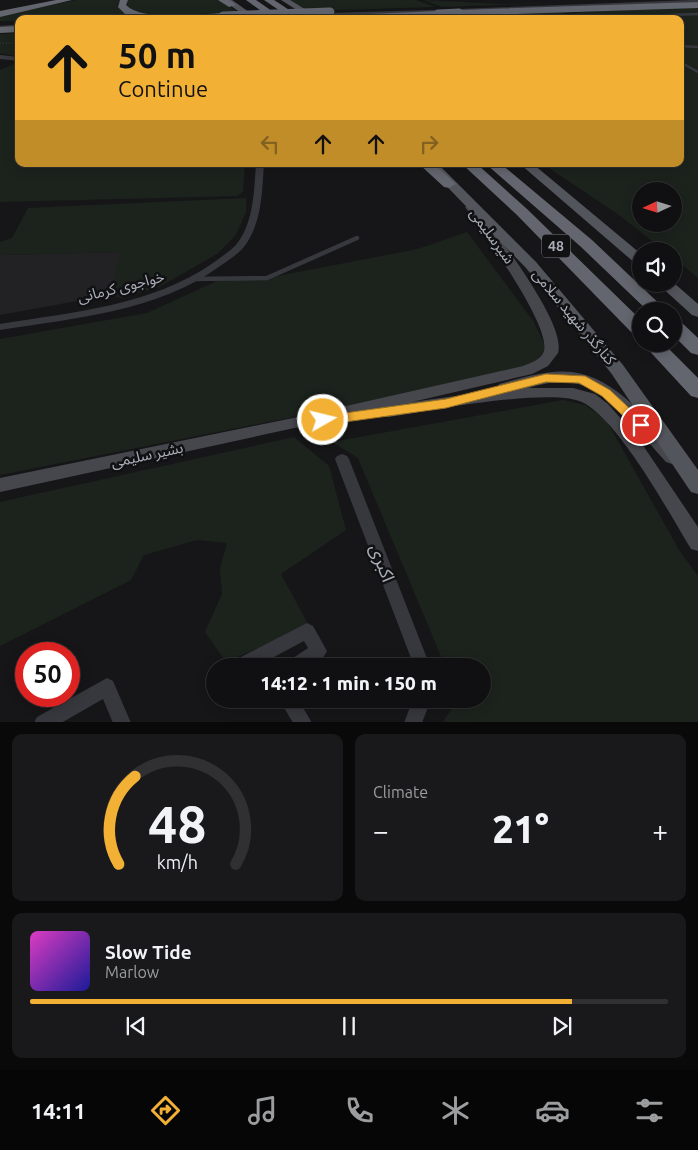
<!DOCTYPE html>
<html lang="en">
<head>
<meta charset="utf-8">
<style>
	:root { --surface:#101012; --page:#19191b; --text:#f1f3f6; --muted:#9c9d9f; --line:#303032; --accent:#f2b134 }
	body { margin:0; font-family:Ubuntu,"Noto Sans Arabic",sans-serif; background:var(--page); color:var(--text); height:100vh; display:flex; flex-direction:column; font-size:19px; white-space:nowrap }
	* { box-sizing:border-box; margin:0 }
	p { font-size:16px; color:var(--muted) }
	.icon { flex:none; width:28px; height:28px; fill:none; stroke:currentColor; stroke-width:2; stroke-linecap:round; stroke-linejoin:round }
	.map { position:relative; height:722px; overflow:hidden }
	.details { display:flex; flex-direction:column; gap:12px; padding:12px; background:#09090a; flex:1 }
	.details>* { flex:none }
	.banner { position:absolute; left:15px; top:15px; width:669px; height:152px; border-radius:10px; box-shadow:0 2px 12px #0003,0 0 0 1px var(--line); background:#f2b134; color:#111; overflow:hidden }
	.needle { width:32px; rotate:266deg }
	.tools { position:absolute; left:632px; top:182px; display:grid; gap:10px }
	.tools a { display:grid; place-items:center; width:50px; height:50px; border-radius:50%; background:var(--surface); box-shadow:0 2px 12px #0003,0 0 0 1px var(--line); font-size:25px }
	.speed { position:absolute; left:15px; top:642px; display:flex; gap:10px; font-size:25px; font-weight:700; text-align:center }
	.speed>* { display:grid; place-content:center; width:65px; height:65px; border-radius:50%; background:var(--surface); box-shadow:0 2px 12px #0003,0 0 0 1px var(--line); line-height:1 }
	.speed .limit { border:8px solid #d22; background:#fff; color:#111 }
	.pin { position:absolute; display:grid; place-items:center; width:42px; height:42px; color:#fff; margin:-21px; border:2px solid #fff; border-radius:50%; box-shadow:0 1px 5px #0007 }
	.me { position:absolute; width:55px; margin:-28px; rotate:82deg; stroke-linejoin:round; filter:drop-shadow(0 0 4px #0008) }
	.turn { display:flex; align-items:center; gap:18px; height:105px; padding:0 20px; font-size:22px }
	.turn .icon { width:65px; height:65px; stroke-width:2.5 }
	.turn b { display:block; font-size:35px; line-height:42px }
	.lanes { display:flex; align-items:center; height:48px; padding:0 20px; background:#0003; justify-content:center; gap:25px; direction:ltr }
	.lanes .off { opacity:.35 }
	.big { font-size:38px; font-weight:800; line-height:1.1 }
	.details .card { flex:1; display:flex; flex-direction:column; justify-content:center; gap:8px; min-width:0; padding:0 18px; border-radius:10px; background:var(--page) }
	.details .dial { align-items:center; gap:0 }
	.dial svg { height:130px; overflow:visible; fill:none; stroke:var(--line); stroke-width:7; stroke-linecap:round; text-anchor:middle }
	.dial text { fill:var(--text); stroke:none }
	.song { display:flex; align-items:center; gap:15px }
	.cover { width:60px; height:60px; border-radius:8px; background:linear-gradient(135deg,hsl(310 70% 55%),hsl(240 70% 35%)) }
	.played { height:5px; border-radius:2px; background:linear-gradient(90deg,var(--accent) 85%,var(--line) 85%) }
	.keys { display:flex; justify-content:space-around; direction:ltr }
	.heat { display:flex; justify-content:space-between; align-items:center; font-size:28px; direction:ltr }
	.details .tiles { flex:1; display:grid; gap:12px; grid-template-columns:1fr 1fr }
	.card:last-child { grid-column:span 2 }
	.trip { position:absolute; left:206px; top:658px; width:285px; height:50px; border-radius:25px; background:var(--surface); box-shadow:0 2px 12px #0003,0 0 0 1px var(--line); font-weight:800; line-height:50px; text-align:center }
	.dock { display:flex; height:80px; justify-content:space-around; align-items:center; background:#060607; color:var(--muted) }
	.dock .icon { width:35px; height:35px }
	.dock .active { color:var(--accent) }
	.dock b { font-size:22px; color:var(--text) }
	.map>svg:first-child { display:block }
	.built { fill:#222225 }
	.green { fill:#1c231d; fill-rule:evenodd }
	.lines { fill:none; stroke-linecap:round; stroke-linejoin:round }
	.path { stroke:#3d3f44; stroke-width:1; stroke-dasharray:1 2; stroke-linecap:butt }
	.lane-far1 { stroke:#37383d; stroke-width:2.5 }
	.lane { stroke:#37383d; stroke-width:4.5 }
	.street { fill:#37383d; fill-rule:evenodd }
	.secondary { fill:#45474d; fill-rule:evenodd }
	.primary { fill:#53555c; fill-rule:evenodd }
	.highway { fill:#63666e; fill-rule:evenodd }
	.lane-bridge { stroke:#37383d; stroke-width:2.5 }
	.highway-bridge { stroke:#63666e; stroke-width:9 }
	.route { fill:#f2b134; stroke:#9d7322 }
	.labels { text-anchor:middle; stroke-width:5; stroke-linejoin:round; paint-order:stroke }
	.shield { fill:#111113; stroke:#7b7e86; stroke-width:1 }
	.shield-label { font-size:14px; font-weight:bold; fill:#a8adb8 }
	.street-label { font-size:15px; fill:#a8adb8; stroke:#111113 }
	.near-street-label { font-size:18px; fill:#a8adb8; stroke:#111113 }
</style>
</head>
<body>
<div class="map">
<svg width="698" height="723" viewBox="0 0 698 723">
	<rect width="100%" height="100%" fill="#161618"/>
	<path class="built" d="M121,252L110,295L0,315V255Z"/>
	<path class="green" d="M77,0H121L117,5L122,10L149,17L19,19V21H0V15Z
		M126,0H220L239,13L156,15L139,14L123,3Z
		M289,0H416L435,7L306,11Z
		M424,0L502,4L554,3L442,7Z
		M698,7V278L674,258V251H665L619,215L543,164H680V19H540L582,12ZM641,191H674V224H641Z
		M577,11L534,19H464L458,15Z
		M19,33V57L0,53V34Z
		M16,63L19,64V164H245L243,192L237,196L0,202V70Z
		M246,198V212L236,235L217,254L159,287L121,298L110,295L120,252L0,255V242L12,238L28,208Z
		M467,232L534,322L546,348L538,360L525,366L450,386L0,475V339L147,313L217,281L267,278L418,249Z
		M563,400L585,405L605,418L679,550L698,576V722H443L458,699H482V666H445L358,458L332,442Z
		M294,437L329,466L346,530L281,574L309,626L226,662L205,632L222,594L220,568L227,543L197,540L144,555L131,580L0,646V502Z"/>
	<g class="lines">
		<path class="path" d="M0,43H19"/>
		<path class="lane-far1" d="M462,10L698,1
			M336,14L437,11
			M610,19L608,17L698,14
			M0,27L15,26
			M680,46L698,47
			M680,62L698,72"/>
		<path class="lane" d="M192,279L267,278L357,238"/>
		<path class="street" d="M0,55L19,57V61L0,59Z
			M256,164H264C262,191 262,218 248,241C242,252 230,259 220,266C157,312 75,318 0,330V324C73,312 151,306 213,263C222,256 233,250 239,241C254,219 254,190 256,164Z
			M342,454L347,456L349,459L430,666H414L335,459L337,456Z
			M307,623L313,626L327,651C320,667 302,667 288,666L290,660L308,648L304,641L257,666H233L235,660Z
			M107,678L113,681L131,723H113L103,699L61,723H34L37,717Z
			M279,699H298L312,723H293Z
			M413,699H431L422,723H404Z"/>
		<path class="secondary" d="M471,204L475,205C494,231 567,323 558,353L548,366L532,374L412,402L498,390L499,384C522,378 548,369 572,372C616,377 650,423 678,452L681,457L678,462L672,464L666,462C645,439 605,387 573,383C558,380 542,384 528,388H573L595,394L608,404L638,438L698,527V551L691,549C668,511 621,424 584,403C556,386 426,411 389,417L383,415L382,409L0,492V478L293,418L523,366C531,363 542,359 544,351C551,325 482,231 465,207Z"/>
		<path class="primary" d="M223,0H232L259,19H249Z
			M281,0H290L321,19H311Z
			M425,164H438L536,262L623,365L698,470V494L691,492L611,373L526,268Z
			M520,164H533L641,254V265L636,264Z
			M674,283L698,304V317L692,315L658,284Z"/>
		<path class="highway" d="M56,0H72L0,17V11Z
			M120,0H128L126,5C143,22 198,14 223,13L227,16L221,19H134L138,16L125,14L118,7Z
			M218,0H229L236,5L229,7Z
			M246,0H256L282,18L272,19Z
			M264,0H274L303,19H292Z
			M698,2V8L459,16L455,13L459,10Z
			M438,11L442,14L441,16L318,19L322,16Z
			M19,26V32L0,33V27Z
			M419,164H434L456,184L449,188L444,187Z
			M462,164H477L527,209L641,320V337L634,335L517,215Z
			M486,164H501L592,240L667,311H648L580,246Z
			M674,320L681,322L698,338V355L691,353L674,336Z
			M643,344H664L698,378V398L691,396Z"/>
		<path class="lane-bridge" d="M326,17L339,16"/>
		<path class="highway-bridge" d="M438,14L459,13
			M223,16L330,12"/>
	</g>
	<path class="route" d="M546,374L585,376L610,390L647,425L645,428H636L602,396L579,383L546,382L446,408L323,425L317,420L323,416L446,399Z"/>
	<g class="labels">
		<rect class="shield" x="542" y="234.5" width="28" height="23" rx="4"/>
		<g class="shield-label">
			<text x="556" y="251">48</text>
		</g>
		<g class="street-label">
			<text transform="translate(492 236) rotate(54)" y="5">شیرسلیمی</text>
			<text transform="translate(121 287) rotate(-14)" y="5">خواجوی کرمانی</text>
			<text transform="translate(574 317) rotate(50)" y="5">کنارگذر شهید سلامی</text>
			<text transform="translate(147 455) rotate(-12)" y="5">بشیر سلیمی</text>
		</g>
		<g class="near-street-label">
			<text transform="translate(382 563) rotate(69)" y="6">اکبری</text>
		</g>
	</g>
</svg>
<div class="tools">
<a><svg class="needle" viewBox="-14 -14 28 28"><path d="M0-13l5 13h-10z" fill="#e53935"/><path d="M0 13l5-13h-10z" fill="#9c9d9f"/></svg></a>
<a><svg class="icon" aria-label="sound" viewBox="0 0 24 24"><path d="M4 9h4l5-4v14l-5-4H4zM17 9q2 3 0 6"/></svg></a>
<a><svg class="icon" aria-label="search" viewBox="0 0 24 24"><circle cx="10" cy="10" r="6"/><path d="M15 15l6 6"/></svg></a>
</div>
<div class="speed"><div class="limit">50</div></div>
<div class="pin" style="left:641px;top:425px;background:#d93025"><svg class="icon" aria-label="arrive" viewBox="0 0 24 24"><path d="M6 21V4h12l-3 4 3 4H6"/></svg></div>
<svg class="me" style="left:323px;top:420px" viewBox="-20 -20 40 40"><circle r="17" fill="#f2b134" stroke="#fff" stroke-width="3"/><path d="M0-11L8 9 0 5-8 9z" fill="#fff"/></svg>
<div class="trip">14:12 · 1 min · 150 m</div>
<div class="banner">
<div class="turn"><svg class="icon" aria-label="ahead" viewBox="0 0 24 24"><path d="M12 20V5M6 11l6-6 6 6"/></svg><div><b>50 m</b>Continue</div></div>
<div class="lanes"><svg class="icon off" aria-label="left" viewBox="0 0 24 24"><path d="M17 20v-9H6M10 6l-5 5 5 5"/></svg><svg class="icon" aria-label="ahead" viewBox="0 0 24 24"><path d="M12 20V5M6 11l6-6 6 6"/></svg><svg class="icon" aria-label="ahead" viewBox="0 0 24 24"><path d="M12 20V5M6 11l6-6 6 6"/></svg><svg class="icon off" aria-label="right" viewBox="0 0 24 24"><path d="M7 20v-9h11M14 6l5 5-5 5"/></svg></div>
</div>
</div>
<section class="details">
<div class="tiles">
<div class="card dial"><svg viewBox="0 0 100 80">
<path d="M14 69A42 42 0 1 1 86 69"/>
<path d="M14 69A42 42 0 0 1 24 15" stroke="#f2b134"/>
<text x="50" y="56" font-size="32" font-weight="700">48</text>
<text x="50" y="72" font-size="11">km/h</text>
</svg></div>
<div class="card"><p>Climate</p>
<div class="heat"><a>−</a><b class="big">21°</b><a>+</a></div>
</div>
<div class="card">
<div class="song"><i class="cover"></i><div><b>Slow Tide</b><p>Marlow</p></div></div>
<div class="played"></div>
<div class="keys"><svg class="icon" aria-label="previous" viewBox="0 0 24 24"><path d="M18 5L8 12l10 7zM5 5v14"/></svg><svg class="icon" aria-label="pause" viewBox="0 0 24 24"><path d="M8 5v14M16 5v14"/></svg><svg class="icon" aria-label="next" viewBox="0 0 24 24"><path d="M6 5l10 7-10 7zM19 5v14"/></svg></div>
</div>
</div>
</section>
<nav class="dock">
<b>14:11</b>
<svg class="icon active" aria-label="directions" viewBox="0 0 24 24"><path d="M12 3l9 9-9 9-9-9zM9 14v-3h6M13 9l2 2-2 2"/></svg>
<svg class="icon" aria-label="music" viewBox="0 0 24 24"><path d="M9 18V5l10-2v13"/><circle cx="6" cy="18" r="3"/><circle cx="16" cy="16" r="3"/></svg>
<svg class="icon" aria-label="phone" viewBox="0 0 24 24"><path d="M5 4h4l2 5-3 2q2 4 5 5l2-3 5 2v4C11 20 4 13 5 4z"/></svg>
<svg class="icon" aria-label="climate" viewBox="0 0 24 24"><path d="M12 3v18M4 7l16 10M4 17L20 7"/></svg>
<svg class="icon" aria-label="car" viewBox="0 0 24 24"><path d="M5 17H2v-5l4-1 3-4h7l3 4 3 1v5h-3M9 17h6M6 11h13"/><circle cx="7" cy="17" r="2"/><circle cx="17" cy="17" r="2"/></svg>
<svg class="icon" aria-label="filters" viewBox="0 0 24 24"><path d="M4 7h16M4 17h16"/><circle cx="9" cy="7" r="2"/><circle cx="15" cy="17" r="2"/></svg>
</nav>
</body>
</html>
